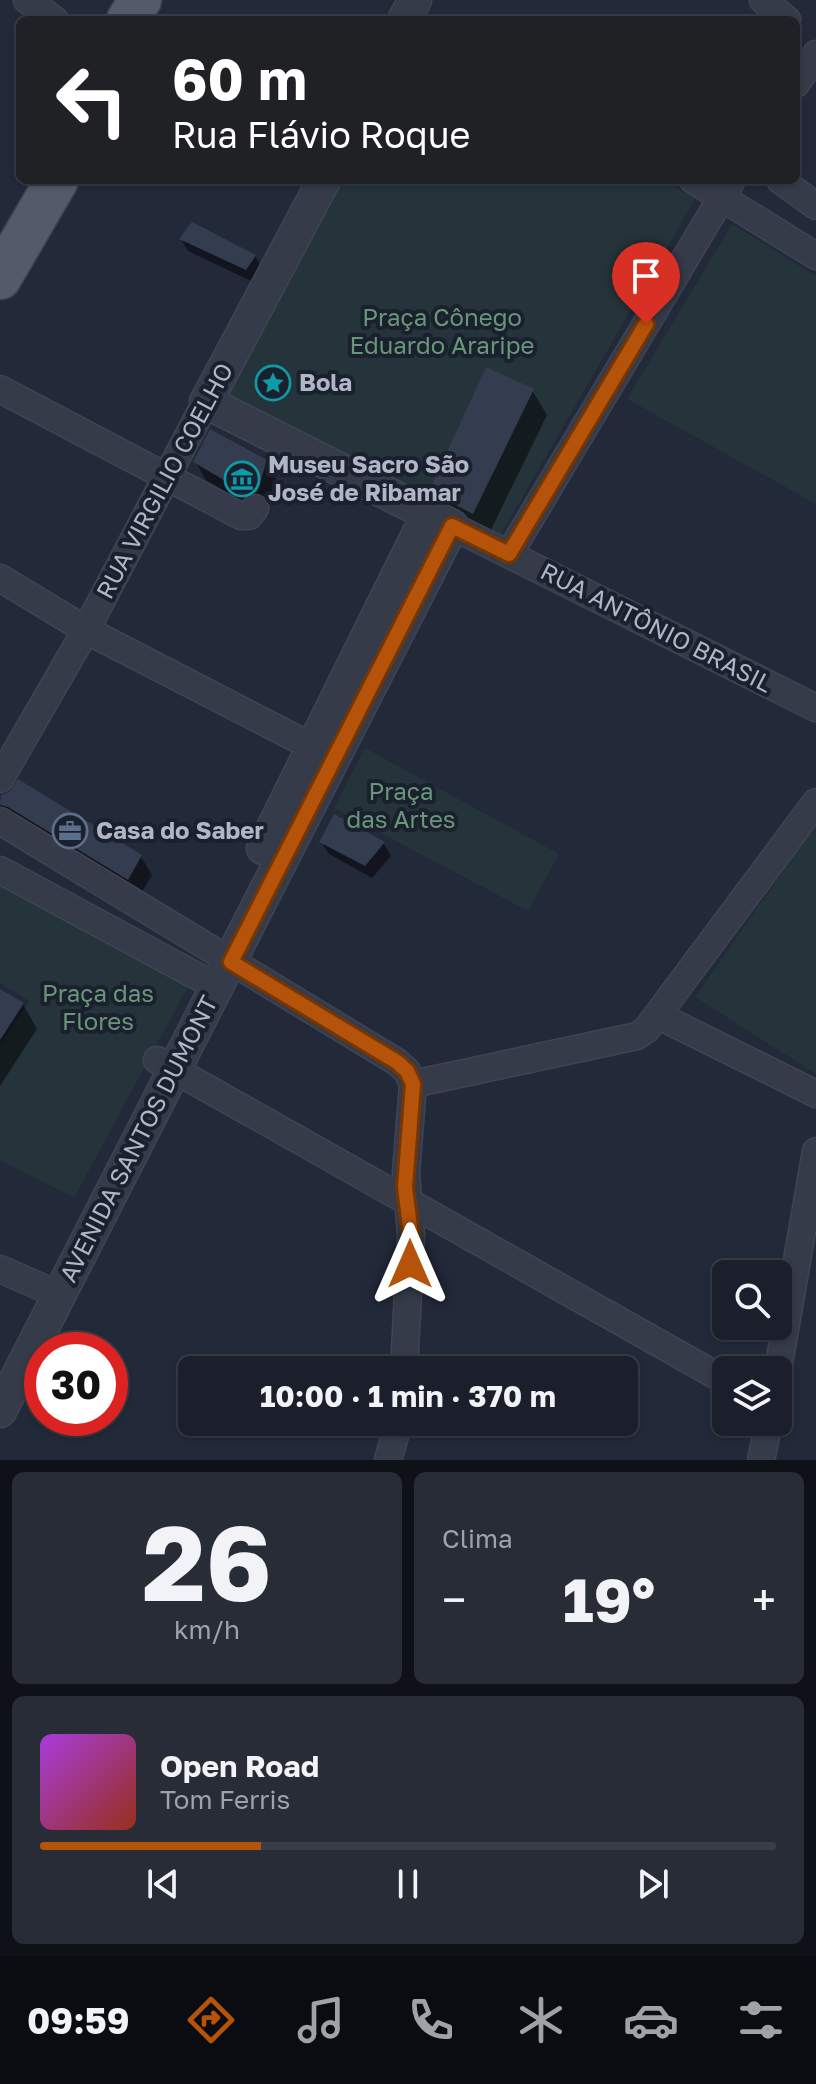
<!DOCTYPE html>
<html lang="pt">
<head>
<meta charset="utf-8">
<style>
	:root { --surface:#1a1f2b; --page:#272c37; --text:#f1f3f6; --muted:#9fa2a9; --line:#383d47; --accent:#b45309 }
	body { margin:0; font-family:"Golos Text",sans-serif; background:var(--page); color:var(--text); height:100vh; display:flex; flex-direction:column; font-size:30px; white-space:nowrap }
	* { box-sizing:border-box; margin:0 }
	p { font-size:26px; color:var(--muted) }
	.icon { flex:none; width:44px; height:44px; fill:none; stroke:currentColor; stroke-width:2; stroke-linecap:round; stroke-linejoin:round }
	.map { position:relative; height:1460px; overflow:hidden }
	.drawer { display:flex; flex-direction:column; gap:12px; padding:12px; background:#0e1118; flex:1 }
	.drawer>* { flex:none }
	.top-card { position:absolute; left:16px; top:16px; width:784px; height:168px; border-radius:12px; box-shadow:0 2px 6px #0004,0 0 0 2px var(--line); background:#202124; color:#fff; overflow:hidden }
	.buttons { position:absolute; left:712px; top:1260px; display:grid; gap:16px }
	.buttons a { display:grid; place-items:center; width:80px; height:80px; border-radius:12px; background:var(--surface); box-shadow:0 2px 6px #0004,0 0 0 2px var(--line); font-size:40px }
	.speed { position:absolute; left:24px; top:1332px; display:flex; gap:16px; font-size:40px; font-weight:700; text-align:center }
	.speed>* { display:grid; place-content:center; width:104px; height:104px; border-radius:50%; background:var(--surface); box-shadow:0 2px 6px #0004,0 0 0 2px var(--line); line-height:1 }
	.speed .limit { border:12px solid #d22; background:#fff; color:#111 }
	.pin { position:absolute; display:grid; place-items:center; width:68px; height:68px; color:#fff; margin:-82px -34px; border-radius:50% 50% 50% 0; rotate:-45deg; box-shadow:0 0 8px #0007 }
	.pin .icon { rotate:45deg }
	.me { position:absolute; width:88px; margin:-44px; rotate:0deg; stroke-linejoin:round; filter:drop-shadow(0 0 6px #0008) }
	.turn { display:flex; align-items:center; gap:28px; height:168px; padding:0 24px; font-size:36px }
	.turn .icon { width:104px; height:104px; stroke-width:2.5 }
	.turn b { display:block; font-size:56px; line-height:68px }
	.big { font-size:60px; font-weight:700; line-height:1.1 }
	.drawer .card { flex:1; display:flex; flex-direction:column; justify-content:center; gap:12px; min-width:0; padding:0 28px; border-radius:12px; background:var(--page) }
	.drawer .dial { align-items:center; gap:0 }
	.dial b { font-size:104px; line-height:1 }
	.song { display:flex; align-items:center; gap:24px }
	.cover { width:96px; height:96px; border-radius:12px; background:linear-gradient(135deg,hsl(280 70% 55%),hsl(10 70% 35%)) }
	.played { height:8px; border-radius:4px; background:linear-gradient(90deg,var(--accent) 30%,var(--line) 30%) }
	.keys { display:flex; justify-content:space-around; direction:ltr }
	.heat { display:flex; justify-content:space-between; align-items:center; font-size:44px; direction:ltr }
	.drawer .tiles { flex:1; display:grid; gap:12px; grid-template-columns:1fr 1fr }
	.card:last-child { grid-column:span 2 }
	.trip { position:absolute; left:178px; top:1356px; width:460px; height:80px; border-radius:12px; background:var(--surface); box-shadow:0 2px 6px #0004,0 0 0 2px var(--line); font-weight:700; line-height:80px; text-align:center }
	.tabs { display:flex; height:128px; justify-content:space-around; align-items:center; background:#0a0c11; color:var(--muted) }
	.tabs .icon { width:56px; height:56px }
	.tabs .on { color:var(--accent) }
	.tabs b { font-size:36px; color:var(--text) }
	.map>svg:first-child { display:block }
	.green { fill:#24343a }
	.shadow { fill:#0007 }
	.building { fill:#343c50 }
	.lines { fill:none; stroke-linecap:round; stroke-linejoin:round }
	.minor-casing { stroke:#3f4452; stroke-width:29 }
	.tertiary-casing { stroke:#3f4452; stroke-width:35 }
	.primary-casing { stroke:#3f4452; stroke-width:45 }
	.minor { stroke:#353b49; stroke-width:26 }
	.tertiary { stroke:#353b49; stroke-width:32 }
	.primary { stroke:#535a69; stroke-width:42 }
	.route-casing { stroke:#753606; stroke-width:20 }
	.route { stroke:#b45309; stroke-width:14 }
	.labels { text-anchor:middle; stroke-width:8; stroke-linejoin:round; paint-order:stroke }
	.park-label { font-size:24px; fill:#689678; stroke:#1b202e }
	.poi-label { font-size:24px; font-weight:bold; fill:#b0b6c5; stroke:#1b202e; text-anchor:start }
	.street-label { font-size:24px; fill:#b0b6c5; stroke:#1b202e }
</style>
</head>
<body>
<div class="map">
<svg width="816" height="1460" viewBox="0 0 816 1460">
	<rect width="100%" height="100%" fill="#222939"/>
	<path class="green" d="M329,180H665L695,199L500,536L225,393Z
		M732,224L816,276V504L627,399Z
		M365,748L559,854L528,911L334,808Z
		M816,824V1074L695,997Z
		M0,874L192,979L74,1198L0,1160V1048L29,1001L0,983Z"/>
	<path class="shadow" d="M181,239L255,256L262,268L253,282L188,251Z
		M532,390L547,415L487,538L446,516L432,491Z
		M195,461L266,462L277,481L267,511L260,512L206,480Z
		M2,797L141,857L152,875L139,897L0,809Z
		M334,817L384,844L391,856L372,878L329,854L321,842Z
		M0,991L23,1004L37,1029L0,1086Z"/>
	<path class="building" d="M192,222L256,255L246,270L179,239Z
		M486,367L534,389L473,514L429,491Z
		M210,429L267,460L257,492L248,494L193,462Z
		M18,779L142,855L128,880L8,807L0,805L1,795L9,792Z
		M334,814L385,842L365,866L319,842Z
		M0,989L24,1003L0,1040Z"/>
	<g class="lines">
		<g class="minor-casing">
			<path id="minor" d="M27,0L55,20
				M763,0L787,20
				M796,84L816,54
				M693,180L816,256
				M780,180L816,206
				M0,389L241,516H249L255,508
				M452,526L816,708
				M509,554L732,180
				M0,578L86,630L330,756
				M0,779L86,630L206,402
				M0,821L397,1062L407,1071L413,1084L406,1173L411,1235L404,1370
				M0,870L217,987
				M659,1016L816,1094
				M157,1060L726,1381
				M413,1084L637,1036L646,1030L816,802
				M0,1269L41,1287
				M778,1370L816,1151
				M388,1460L399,1422
				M761,1460L769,1422"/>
		</g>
		<g class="tertiary-casing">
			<path id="tertiary" d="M404,20L415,0
				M263,848L428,514
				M0,1411L452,526L206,402L324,180"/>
		</g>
		<g class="primary-casing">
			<path id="primary" d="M128,20L140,0
				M0,278L57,180"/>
		</g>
		<use href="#minor" class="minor"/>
		<use href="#tertiary" class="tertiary"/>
		<use href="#primary" class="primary"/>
	</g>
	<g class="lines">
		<g class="route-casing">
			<path id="route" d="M410,1264L411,1235L405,1187L413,1084L407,1071L397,1062L231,962L452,526L509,554L646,324"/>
		</g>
		<use href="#route" class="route"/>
	</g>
	<defs>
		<g id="sight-ring" transform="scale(1.8)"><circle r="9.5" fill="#1b202e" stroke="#0f9aa8" stroke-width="1.5"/><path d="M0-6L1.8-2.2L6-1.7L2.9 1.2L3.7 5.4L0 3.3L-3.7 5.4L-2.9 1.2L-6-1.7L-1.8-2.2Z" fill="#0f9aa8"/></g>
		<g id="museum-ring" transform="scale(1.8)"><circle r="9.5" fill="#1b202e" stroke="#0f9aa8" stroke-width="1.5"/><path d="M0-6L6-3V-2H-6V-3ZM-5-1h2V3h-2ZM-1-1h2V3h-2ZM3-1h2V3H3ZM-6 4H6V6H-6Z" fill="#0f9aa8"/></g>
		<g id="office-ring" transform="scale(1.8)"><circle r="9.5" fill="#1b202e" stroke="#5c6f8a" stroke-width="1.5"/><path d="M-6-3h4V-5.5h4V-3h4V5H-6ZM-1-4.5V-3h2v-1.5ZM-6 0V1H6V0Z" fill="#5c6f8a"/></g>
	</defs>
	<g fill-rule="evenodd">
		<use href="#sight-ring" x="273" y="383"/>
		<use href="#museum-ring" x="242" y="479"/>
		<use href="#office-ring" x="70" y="831"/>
	</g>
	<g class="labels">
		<g class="park-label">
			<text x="442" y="326">Praça Cônego<tspan x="442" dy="28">Eduardo Araripe</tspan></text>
			<text x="401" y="800">Praça<tspan x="401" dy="28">das Artes</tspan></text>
			<text x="98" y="1002">Praça das<tspan x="98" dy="28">Flores</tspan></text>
		</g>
		<g class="poi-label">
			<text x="299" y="391">Bola</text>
			<text x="268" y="473">Museu Sacro São<tspan x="268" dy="28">José de Ribamar</tspan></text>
			<text x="96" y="839">Casa do Saber</text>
		</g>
		<g class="street-label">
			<text transform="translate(165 481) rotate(-62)" y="8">RUA VIRGILIO COELHO</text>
			<text transform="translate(656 628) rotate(27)" y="8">RUA ANTÔNIO BRASIL</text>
			<text transform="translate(139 1139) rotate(-63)" y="8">AVENIDA SANTOS DUMONT</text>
		</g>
	</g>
</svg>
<div class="buttons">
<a><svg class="icon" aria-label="search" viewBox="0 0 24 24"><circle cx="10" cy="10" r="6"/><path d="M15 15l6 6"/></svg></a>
<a><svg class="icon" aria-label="layers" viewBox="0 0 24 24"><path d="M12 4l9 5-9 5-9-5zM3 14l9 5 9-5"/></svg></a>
</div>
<div class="speed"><div class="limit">30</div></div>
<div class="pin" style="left:646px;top:324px;background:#d93025"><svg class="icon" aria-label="arrive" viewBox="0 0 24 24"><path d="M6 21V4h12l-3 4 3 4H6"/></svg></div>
<svg class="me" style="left:410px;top:1264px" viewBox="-20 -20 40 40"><path d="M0-17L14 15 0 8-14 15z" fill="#b45309" stroke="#fff" stroke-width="4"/></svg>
<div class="trip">10:00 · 1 min · 370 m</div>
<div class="top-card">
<div class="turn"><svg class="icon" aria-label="left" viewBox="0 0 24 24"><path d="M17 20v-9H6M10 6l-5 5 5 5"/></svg><div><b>60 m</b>Rua Flávio Roque</div></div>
</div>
</div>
<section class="drawer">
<div class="tiles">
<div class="card dial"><b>26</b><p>km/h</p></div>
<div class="card"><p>Clima</p>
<div class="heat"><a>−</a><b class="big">19°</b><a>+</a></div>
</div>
<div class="card">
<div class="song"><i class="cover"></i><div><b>Open Road</b><p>Tom Ferris</p></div></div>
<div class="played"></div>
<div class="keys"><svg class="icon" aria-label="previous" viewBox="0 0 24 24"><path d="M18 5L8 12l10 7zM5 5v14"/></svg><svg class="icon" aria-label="pause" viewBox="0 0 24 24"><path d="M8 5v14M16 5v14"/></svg><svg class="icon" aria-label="next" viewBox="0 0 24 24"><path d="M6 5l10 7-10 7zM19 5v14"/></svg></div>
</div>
</div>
</section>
<nav class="tabs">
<b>09:59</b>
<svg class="icon on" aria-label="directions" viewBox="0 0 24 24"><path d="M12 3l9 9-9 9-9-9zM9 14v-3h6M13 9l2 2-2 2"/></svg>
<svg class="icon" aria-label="music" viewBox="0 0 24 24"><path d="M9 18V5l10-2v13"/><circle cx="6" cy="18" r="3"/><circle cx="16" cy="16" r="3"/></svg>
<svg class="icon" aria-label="phone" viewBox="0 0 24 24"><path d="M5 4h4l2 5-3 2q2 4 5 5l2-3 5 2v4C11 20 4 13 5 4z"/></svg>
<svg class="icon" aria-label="climate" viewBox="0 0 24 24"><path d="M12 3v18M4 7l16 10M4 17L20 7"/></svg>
<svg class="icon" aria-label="car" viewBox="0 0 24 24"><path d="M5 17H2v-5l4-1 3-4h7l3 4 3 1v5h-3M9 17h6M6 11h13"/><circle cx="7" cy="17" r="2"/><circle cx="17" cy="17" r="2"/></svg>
<svg class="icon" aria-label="filters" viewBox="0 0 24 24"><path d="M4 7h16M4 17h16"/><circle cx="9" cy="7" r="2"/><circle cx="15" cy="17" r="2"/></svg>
</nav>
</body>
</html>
